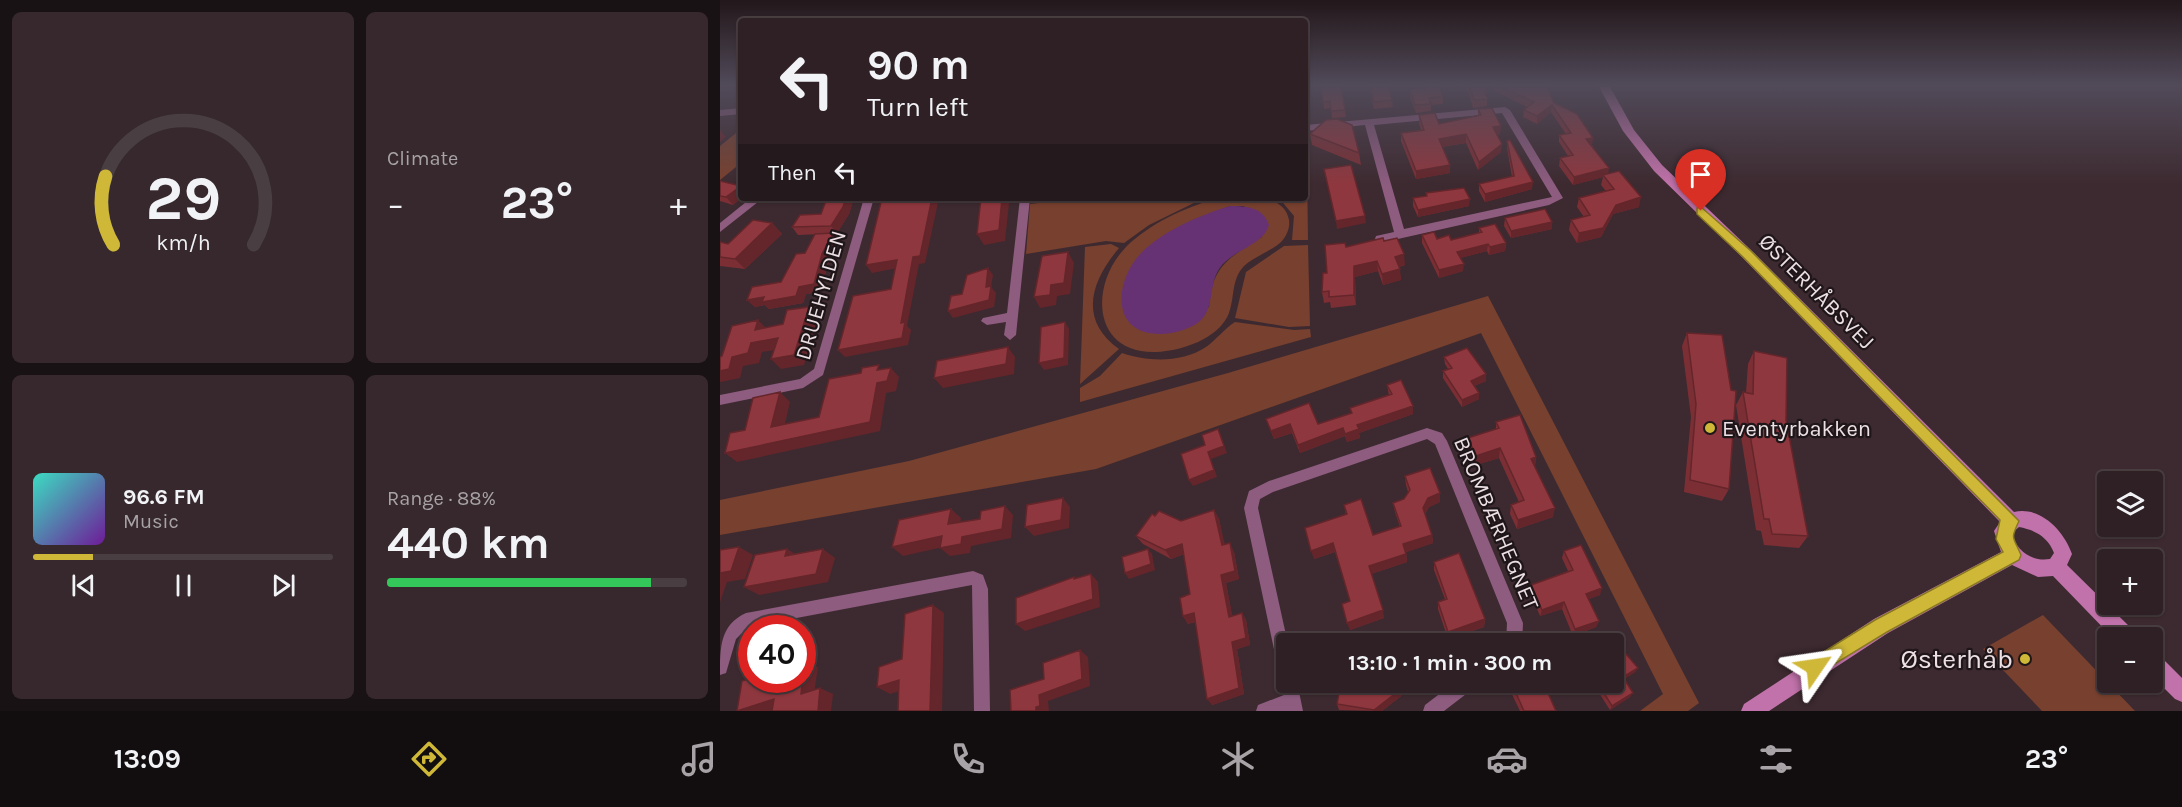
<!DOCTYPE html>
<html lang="en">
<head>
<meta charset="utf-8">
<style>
	:root { --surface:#2e2024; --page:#36282c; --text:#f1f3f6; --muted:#a7a3a6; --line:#493e41; --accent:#cfb837 }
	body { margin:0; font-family:Karla,sans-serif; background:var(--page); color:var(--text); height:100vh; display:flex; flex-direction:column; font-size:22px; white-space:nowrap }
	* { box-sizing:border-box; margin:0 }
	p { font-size:20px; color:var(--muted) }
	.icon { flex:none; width:33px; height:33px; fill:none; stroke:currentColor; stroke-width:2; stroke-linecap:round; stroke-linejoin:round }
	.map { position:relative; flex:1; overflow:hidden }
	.sheet { display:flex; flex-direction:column; gap:12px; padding:12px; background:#191214; width:720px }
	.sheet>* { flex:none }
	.hud { position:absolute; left:18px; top:18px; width:570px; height:183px; border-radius:6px; box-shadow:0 2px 4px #0004,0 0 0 2px var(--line); background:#2e2024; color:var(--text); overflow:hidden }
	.buttons { position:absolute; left:1377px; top:471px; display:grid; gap:12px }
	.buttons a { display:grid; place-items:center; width:66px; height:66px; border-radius:6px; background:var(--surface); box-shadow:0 2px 4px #0004,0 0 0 2px var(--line); font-size:30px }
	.speed { position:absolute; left:18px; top:615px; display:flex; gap:12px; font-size:30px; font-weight:700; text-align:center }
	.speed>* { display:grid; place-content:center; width:78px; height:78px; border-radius:50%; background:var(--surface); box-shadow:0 2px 4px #0004,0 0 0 2px var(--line); line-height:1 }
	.speed .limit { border:9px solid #d22; background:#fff; color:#111 }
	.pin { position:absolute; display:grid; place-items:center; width:51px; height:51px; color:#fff; margin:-62px -26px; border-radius:50% 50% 50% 0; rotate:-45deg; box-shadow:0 0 6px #0007 }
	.pin .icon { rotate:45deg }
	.me { position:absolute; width:66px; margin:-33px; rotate:58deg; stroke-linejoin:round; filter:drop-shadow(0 0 4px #0008) }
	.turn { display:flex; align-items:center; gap:21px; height:126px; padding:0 30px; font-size:27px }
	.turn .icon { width:78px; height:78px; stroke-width:2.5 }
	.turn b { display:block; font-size:42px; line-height:51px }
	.then { display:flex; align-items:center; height:57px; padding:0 30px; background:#0003; gap:12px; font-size:22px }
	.big { font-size:45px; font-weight:700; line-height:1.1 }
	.sheet .widget { flex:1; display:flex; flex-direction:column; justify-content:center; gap:9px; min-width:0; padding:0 21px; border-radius:9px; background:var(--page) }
	.sheet .dial { align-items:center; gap:0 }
	.dial svg { height:156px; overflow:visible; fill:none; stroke:var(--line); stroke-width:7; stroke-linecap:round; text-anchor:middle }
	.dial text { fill:var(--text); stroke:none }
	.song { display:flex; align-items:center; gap:18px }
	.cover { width:72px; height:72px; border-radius:9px; background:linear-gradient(135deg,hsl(170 70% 55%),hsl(280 70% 35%)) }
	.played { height:6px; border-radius:3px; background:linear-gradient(90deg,var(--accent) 20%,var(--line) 20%) }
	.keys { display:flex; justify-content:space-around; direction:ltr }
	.heat { display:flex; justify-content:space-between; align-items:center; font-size:33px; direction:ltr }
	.charge { height:9px; border-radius:4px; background:linear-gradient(90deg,#34c759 88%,var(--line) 0) }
	.sheet .tiles { flex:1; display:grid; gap:12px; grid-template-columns:repeat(2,1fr) }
	.trip { position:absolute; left:556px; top:633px; width:348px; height:60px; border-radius:6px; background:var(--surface); box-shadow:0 2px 4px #0004,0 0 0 2px var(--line); font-weight:700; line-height:60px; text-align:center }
	.dock { display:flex; height:96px; justify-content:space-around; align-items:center; background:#120d0e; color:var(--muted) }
	.dock .icon { width:42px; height:42px }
	.dock .on { color:var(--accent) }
	.dock b { font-size:27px; color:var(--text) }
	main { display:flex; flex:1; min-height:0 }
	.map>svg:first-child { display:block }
	.green { fill:#78402e; fill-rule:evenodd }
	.water { fill:#663274 }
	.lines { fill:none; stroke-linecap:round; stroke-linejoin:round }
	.street { fill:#8d5c7f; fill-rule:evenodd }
	.secondary { fill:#c172aa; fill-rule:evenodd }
	.wall { fill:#7b2f35 }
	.shaded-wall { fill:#64262b }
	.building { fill:#8f373e; stroke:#64262b; stroke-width:1.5 }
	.route { fill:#cfb837; stroke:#877824; stroke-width:1.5 }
	.poi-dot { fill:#cfb837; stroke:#1e1618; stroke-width:2 }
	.labels { text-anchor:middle; stroke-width:4.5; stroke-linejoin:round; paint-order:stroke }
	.street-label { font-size:22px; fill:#ede0e4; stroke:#1e1618 }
	.poi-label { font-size:22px; fill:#ede0e4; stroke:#1e1618; text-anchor:start }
	.near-poi-label { font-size:27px; fill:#ede0e4; stroke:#1e1618; text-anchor:end }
</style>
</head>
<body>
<main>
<section class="sheet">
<div class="tiles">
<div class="widget dial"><svg viewBox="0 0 100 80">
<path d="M14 69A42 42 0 1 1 86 69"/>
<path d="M14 69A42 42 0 0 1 10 34" stroke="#cfb837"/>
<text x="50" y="56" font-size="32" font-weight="700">29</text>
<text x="50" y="72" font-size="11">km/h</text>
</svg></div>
<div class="widget"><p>Climate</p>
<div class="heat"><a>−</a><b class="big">23°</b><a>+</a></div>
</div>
<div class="widget">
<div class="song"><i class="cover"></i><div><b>96.6 FM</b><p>Music</p></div></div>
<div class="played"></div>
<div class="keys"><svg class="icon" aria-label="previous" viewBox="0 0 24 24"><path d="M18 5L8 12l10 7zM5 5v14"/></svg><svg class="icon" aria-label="pause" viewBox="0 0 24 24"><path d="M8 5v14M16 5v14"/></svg><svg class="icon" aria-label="next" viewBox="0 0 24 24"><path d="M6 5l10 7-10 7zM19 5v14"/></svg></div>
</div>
<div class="widget"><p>Range · 88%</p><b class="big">440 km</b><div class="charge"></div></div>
</div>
</section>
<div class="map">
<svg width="1462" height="711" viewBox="0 0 1462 711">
	<rect width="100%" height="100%" fill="#3d2a30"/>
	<path class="green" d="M21,129V163L0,180V146Z
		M585,172H587L588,240H572L574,216L559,198H585Z
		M360,198H484L429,225L404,243L386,241L306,254L310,204Z
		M497,198C519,198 563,190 569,220C570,228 567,235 562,241C552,251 535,256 524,266C511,280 515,296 509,313C499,339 461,351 436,352C372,354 369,285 406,247C430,223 465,208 497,198ZM510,206H524L542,237C510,257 491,266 489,308L444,236L473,220Z
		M391,244L399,248C371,281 358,320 399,349L360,384L365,247Z
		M588,245L590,326L569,327L515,318L526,272L564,246Z
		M768,296L979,703L968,711H920L943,694L761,333L376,469L0,535V500L189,461L508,373Z
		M515,322L574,330L590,329L591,337L360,402V388L380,376L402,353C428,362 462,363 486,347C496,340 505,328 515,322Z
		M1323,615L1415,711H1322L1263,649Z"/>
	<path class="water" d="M510,206C526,206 543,207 549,225C543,246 511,250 499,269C489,284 494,308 481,320C472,329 455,333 443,334C388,336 394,278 424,250C447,229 481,215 510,206Z"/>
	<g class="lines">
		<path class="street" d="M785,107L790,110L843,198L829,205L660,243L655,239L656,236L674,232L645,125L585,131V125ZM782,113L832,197L684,229L654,125Z
			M21,108V114L0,116V110Z
			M31,198H43L0,232V223Z
			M144,198H154L103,375L83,388L0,405V395L80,379L94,369Z
			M300,198H310L296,335L290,340L284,335L286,322L267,325L261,321L263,318L287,313Z
			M707,428L722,433L727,441L803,623L802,644H786L787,623L715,444L707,439L553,492L540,499L538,508L568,644L567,682H577L583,711H536L538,705L564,695L561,682L562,679L559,673L524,508L529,491L549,481Z
			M253,571L263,575L268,589L270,711H254L252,585L28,627L16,639L6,673L0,675C0,647 0,625 26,613Z
			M735,682H756L754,688L724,711H703L705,705Z"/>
		<path class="secondary" d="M878,85H889L914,130L942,165L1032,251L1294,512C1321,506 1344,531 1352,554L1347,565L1414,631L1416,638H1393L1333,576L1318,577L1292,565L1168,633L1049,711H1021L1024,704L1154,619L1281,552L1274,531L1280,522L1022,257L934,171L903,131ZM1299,527C1315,530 1328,537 1334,553L1330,559C1312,562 1296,551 1292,533Z
			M1432,652L1439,655L1462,678V702L1455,699L1432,676Z"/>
	</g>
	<path class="wall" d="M621,85L626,117L612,118L611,108L604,109L601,86Z
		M649,85H668L672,100L673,107L654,109Z
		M703,85H719L723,97V104L711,105V111L696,113L690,97V89L704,88Z
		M736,85H765L767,92V106L753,108L748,91Z
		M769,85H826L834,103L872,145L888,174L919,207L893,214L881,237L857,243L849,230L851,220L864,217L857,207L859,198L886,191L881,185L883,177L853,185L839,166L840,158L848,156L839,142V135L846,134L831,112L817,124L803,117L804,110L807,107L769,88Z
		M758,109L780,134L777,135L781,152L758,170L746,143L722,147L730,173L696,179L681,141V133L701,130L699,123V115L719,124L758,116Z
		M590,134L639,153L641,165L592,145Z
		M787,141L812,189L765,202L759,191V184L792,177L787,148Z
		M0,181L21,186V198L13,205L0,201Z
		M706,193L749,206L698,217L693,206V198L706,196Z
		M107,198H134L129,214L117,233H113L119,240L109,261L100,292L86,294L83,303L49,309L45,305L35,307L27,300L61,282L101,234L78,235L72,227L101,214Z
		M785,218L832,229L791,238L784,226Z
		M52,223L62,234L25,269L0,266V242L8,244Z
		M759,228L786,243L785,251L769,255L767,251L740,258L743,271L719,278L702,243V235L717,239L731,240L759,233Z
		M664,241L685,265L679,267L681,280L663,285L658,271L635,277L636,305L611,308L610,302L604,303L602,292L607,273L626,247Z
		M967,333L1009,489L1002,501L964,492L971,417L962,346Z
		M1034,351L1066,420L1088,536L1079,548L1044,545L1041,531L1036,530L1016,405L1023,392L1026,393L1028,364Z
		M724,357L766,381L754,386L759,399L742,407L723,378V371L728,369L725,364Z
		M667,385L693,414L639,433L640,438L627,442L625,436L580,453L572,433L554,439L546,419L598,424L631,413L630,408L669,395Z
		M776,422L816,457L815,466L833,517L797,529L790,514L791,505L799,502L779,458L756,465L748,447V438L776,429Z
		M685,476L720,493V502L709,507L705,514L712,535L713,543L686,552L687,562L651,574L664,618L630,630V601L615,552L594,559L626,515L624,505L653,535L680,527L675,512L673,503L684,499L688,492L686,485Z
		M494,510L499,519L504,545L514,552L519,579L506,583L512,616L522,613L526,620L530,645L517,649L524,694L492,705L475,622L468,624L463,616L470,594L464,554L451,559L423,544L416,536Z
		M844,551L880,595L868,599L879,621L876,627L853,636L842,609L820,616L810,592L811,585L848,571L842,558Z
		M714,562L765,619L764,627L728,639L718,609V602L725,599L714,570Z
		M918,668L915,672L904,679L910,697L890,710L872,682H894Z
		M621,682H699L662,711L619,710L617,704Z
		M789,682H823L836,711H800L788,686Z"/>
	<path class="shaded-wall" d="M832,105L831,112L817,124V116Z
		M781,126L780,134L773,135V127Z
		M0,130L6,137L0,142Z
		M746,134V143L719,147V139Z
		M873,138L872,145L865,147L866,139Z
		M782,144L781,152L758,170L759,162Z
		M730,165V173L696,179V171Z
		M889,168L888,176L883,175V177L853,185L854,177Z
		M813,182L812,189L765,202V194Z
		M21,186V198L13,205L6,197Z
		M921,197L919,207L893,214L881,237L857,243L859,233L896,205Z
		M126,198H134L129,214L117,233L111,226Z
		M212,198H219L205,263L199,264L187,326L191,330L188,345L125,357L118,350L181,323L193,257Z
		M282,198H286L289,203L285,241L264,245L257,234Z
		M750,199L749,206L698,217V210Z
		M645,216L646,223L617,229L616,221Z
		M832,222V229L791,238V231Z
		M52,223L62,234L25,269L15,259Z
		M113,233L119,240L109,261L100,292L86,294L83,303L49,309L45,305L35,307L27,300L79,287L102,254Z
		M786,243L785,251L769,255L770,247Z
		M768,244L767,251L737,259V252Z
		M348,252L354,263L350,294L337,296L336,305L320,308L314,297L331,285Z
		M684,254L685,265L676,267L675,257Z
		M177,260L182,267L152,273L146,265Z
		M657,261L658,271L635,277L636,305L634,295V266Z
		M744,264L743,271L719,278V270Z
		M268,268L273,275L271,287L276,293L274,307L233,318L228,311L266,287Z
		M680,269L681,280L663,285L662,274Z
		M89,307L98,316L84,365L61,369L51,359Z
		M38,320L48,330H35Z
		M345,322L349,329L348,365L324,370L319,363Z
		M58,338L68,348L42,352L39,363L23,366L20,378L0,382V371L12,357L31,343Z
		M288,347L295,357L294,374L223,388L214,378Z
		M171,368L179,377L176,391L166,393L160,431L17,462L5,453L150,422L157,383Z
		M766,374V381L751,387V381Z
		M60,392L70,402L62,436L51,427Z
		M759,393V399L742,407V400Z
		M693,406V414L639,433L640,438L627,442L625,434L637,425Z
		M570,424L572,433L554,439L551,431Z
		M623,428L625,436L580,453L578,445Z
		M498,429L507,453L491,459L497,477L473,486L469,480L488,452Z
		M780,448L779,458L756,465V456Z
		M816,457L815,467L811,459Z
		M720,493V502L709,507L703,517V508L708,498Z
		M343,498L350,507L349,528L314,536L305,527Z
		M285,506L293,515L291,538L251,546L250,553L230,556L220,548L242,537Z
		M835,508L833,517L797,529L798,520Z
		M231,509L241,518L238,533L228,524Z
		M494,510L499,519L507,554L502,545Z
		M712,535L713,543L684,553L683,544Z
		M222,536L232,545L183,556L172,547Z
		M510,543L514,552L519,579L506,583L514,624L509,617L501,575Z
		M613,543L615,552L594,559L591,551Z
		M462,544L467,553L451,559L445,550Z
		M19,547L33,555L25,579L7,582L0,602V573Z
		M67,549L80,557L65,556Z
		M103,549L115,558L108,582L39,595L24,587Z
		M428,549L432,554L435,570L409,579L405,573Z
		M686,554L687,562L651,574L649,566Z
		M371,574L378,582L380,607L305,631L296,624Z
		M882,588L880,595L864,601L866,594Z
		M844,602L842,609L820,616L822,610Z
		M213,605L224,613L222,711H210Z
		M663,610L664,618L630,630L627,623Z
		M474,613L479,620L468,624L463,616Z
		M522,613L526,620L530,645L517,649L524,694L492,705L487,699Z
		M765,619L764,627L728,639V632Z
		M879,621L876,627L853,636L855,629Z
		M360,650L368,657L370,686L328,701L329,711H316L319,695Z
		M85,661L98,667L93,700L81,694Z
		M918,668L915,672L900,682L903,677Z
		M179,680L191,687L170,694L157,687Z
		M690,682H699L662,711H654V710Z
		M100,688L113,694L111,711H98Z
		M913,693L910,697L890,710L892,706Z
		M54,699L68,705L49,711H18Z"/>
	<path class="building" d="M610,85H621L625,110L611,111L610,101L603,102L601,86Z
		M650,85H668L672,100L654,102Z
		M705,85H719L723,97L709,98L711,104L695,105L690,89L705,88L706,90Z
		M749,85H765L767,92L764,91L768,99L754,100Z
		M778,85H826L834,103L857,114L873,138L866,139L889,168L854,177L840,158L853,155L839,135L851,133L832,105L817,116L804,110L814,102Z
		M772,108L781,126L773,127L782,144L759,162L746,134L719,139L730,165L696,171L681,133L704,130L699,115L715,113L719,124L761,115L758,109Z
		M617,119L632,125L639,153L590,134L606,120Z
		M790,140L813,182L765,194L759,184L794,176L787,141Z
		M631,165L645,216L616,221L604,169Z
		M899,171L921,197L896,205L883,228L859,233L851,220L870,215L859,198L894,189L883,175Z
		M0,181L21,186L6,197L0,196Z
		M744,188L750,199L698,210L693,198L707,196L706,193Z
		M107,198H126L123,207L111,226L72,227L80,215L101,214Z
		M162,198H212L200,256L193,257L181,323L185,322L182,338L118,350L133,296L171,289L177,260L146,265Z
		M261,198H282L279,230L257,234Z
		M825,209L832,222L791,231L785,218Z
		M33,220L52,223L15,259L0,257V242L8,244Z
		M775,224L786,243L770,247L768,244L737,252L744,264L719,270L702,235L714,232L717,239L729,235L731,240L762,232L759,228Z
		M113,233L102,254L94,284L79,287L76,296L42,302L44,297L27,300L32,287L61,282L76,254L85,253L95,234Z
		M663,238L664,241L677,238L684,254L675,257L680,269L662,274L657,261L634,266V295L609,297V291L602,292L603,273H607L605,245L625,243L626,247Z
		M348,252L344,283L331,285L330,295L314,297L322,256Z
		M268,268L266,287L271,286L269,300L228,311L231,296L242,294L247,275Z
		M89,307L74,355L51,359L58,338L31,343L28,353L12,357L9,369L0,371V357L2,356L12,326L38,320L35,330L63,324L67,310Z
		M345,322L344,358L319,363L321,327Z
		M967,333L1002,335L1011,390L1016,391L1009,489L970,480L976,404Z
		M288,347L286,364L214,378L217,361Z
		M747,348L766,374L751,381L759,393L742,400L723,371L732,368L724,357Z
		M1034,351L1067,358L1066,420L1088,536L1052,534L1049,519H1044L1023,392L1033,394Z
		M159,365L157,370L171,368L167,381L157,383L150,422L5,453L10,433L25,430L33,398L60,392L51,427L99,417L109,379L141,373L142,368Z
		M681,380L693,406L637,425L639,429L625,434L623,428L578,445L570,424L551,431L546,419L589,403L598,424L632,413L630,408L672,394L667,385Z
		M800,415L816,457L811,459L835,508L798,520L791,505L804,500L780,448L756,456L748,438L779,428L776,422Z
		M498,429L504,446L488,452L494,470L469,480L461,454L485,445L482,435Z
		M710,468L720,493L708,498L703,508L712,535L683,544L686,554L649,566L663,610L627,623L622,604L630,601L613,543L591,551L585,528L627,514L624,505L641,499L653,535L681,526L673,503L684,499L690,490L685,476Z
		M343,498L341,520L305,527L307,505Z
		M285,506L282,529L242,537L241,544L220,548L222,536L172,547L179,520L231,509L228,524L260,519L261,511Z
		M494,510L502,545L510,543L515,571L501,575L509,617L522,613L526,638L512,642L519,688L487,699L474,613L463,616L460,598L470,594L462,544L445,550L416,536L432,514L435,516L439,511L461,521Z
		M861,545L882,588L866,594L879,621L855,629L844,602L822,610L811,585L853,570L844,551Z
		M19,547L11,571L0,573V550Z
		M67,549L65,556L103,549L96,574L24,587L35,555Z
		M428,549L431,564L405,573L402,557Z
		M739,553L765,619L728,632L718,602L727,599L714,562Z
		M371,574L373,599L296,624V598L354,577V579Z
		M213,605L210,711H178L179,680L157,687L159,667L182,659L185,614Z
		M894,640L918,668L903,677L913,693L892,706L877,682H894V644H888Z
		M360,650L362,679L319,695L320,706L316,707V711H291L290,690L324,679L323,663Z
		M85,661L81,694L100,688L98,711H52L54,699L17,711L22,681L32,678V680H82V662Z
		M621,682H690L654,710L617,704Z
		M791,682H823L836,711H804Z"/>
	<linearGradient id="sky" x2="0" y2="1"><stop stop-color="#22171a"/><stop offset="0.46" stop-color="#514a59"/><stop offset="1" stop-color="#514a59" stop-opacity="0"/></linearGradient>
	<rect width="1462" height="185" fill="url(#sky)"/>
	<path class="route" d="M981,207L1031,251L1299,521C1290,540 1293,536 1301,555L1299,560L1167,632L1095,676L1089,673L1086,667L1089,661L1155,620L1283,552L1276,539L1280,520L1023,257L977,214V208Z"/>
	<g class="poi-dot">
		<circle cx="990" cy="428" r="6"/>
		<circle cx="1305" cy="659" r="6"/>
	</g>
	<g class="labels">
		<g class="street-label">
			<text transform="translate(1097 291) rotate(45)" y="8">ØSTERHÅBSVEJ</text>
			<text transform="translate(100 295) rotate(-74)" y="8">DRUEHYLDEN</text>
			<text transform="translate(777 523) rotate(67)" y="8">BROMBÆRHEGNET</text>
		</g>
		<g class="poi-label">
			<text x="1002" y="436">Eventyrbakken</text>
		</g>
		<g class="near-poi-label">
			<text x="1293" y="668">Østerhåb</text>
		</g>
	</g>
</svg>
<div class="buttons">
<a><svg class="icon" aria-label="layers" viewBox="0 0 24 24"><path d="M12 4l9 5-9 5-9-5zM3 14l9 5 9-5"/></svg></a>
<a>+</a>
<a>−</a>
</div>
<div class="speed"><div class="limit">40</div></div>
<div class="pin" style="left:981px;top:211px;background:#d93025"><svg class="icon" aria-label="arrive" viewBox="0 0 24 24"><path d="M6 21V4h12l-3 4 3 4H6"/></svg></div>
<svg class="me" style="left:1095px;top:667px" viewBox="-20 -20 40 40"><path d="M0-17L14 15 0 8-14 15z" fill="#cfb837" stroke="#fff" stroke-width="4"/></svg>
<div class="trip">13:10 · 1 min · 300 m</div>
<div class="hud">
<div class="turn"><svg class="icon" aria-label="left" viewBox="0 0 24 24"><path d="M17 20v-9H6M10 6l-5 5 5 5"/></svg><div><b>90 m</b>Turn left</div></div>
<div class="then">Then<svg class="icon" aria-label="left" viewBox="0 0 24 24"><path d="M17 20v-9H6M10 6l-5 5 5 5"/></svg></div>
</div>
</div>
</main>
<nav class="dock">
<b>13:09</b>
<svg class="icon on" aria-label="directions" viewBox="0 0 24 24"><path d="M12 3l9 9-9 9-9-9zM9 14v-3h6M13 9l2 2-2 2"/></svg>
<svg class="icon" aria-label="music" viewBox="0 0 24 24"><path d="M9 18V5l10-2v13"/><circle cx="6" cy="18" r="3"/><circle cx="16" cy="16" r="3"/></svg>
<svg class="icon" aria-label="phone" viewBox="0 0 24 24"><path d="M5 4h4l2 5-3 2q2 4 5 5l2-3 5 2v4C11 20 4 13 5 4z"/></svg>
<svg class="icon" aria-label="climate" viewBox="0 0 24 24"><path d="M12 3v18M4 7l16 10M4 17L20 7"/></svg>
<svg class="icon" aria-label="car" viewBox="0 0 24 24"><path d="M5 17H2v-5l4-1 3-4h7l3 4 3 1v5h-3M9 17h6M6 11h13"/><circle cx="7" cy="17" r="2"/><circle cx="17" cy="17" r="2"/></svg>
<svg class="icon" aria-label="filters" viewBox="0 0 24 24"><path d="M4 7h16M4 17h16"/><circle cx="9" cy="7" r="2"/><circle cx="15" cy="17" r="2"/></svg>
<b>23°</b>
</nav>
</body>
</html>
